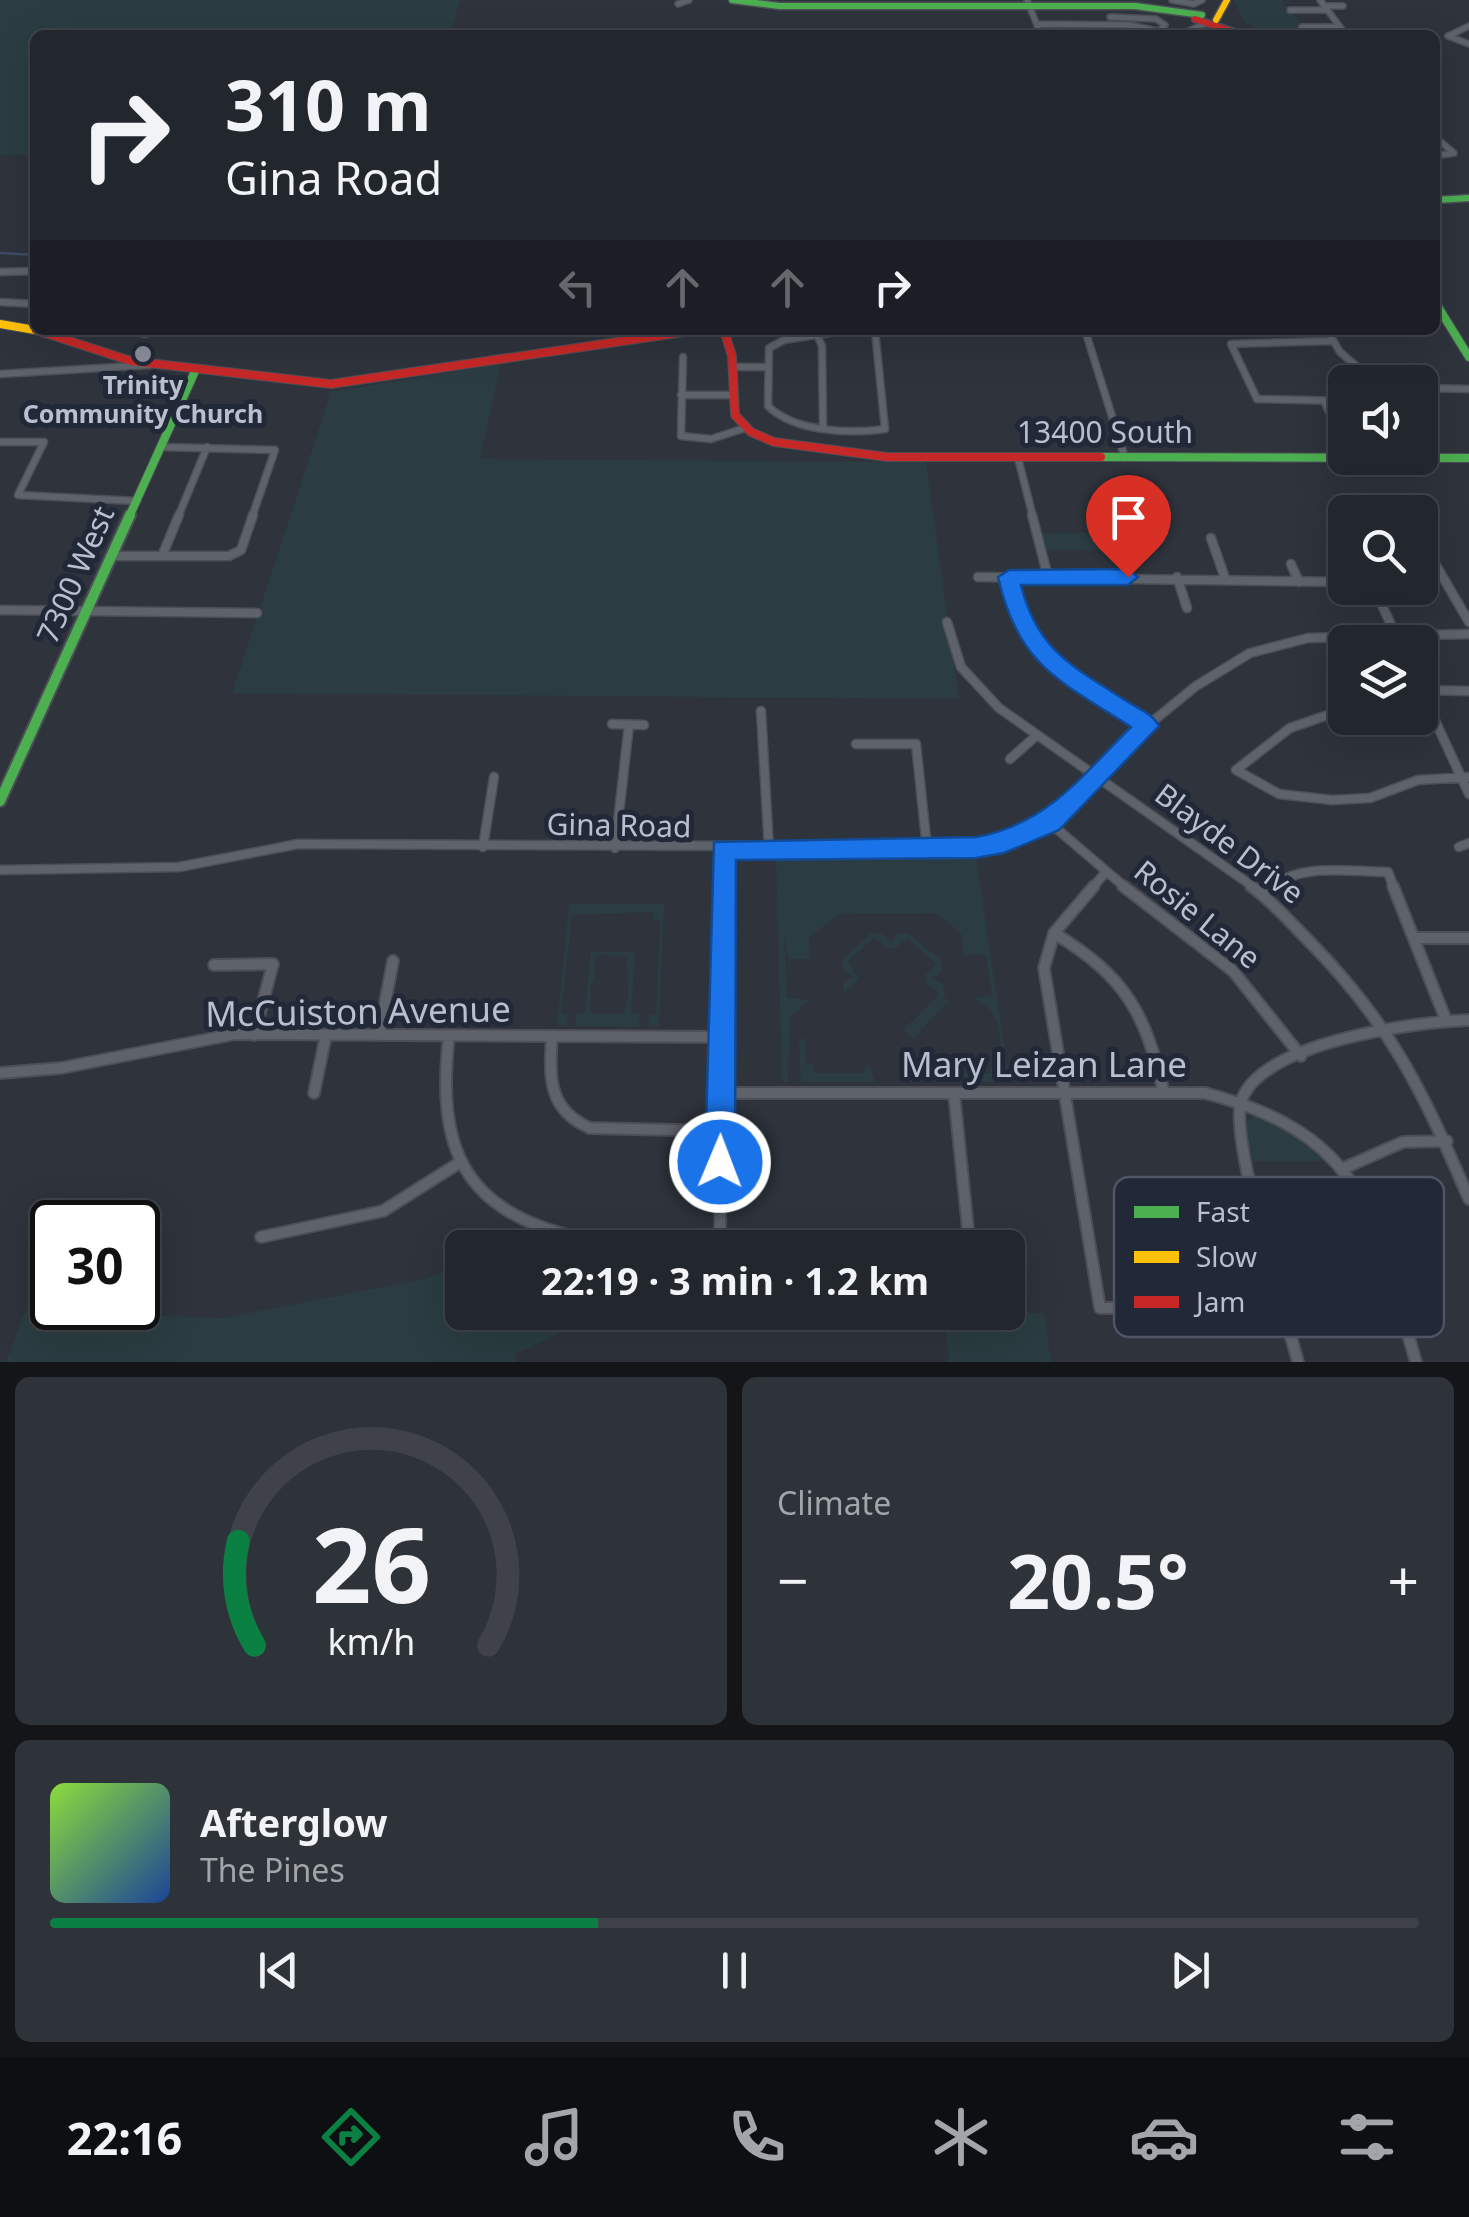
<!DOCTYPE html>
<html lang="en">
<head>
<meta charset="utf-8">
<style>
	:root { --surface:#22262d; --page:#2e3239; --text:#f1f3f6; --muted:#a2a5aa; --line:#3f4349; --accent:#0b8043 }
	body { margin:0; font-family:"Noto Sans",sans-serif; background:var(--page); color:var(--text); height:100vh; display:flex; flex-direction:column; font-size:38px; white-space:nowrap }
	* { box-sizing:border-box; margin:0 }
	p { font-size:32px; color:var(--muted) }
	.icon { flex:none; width:55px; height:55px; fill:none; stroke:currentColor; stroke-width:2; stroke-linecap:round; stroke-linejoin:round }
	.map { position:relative; height:1362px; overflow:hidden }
	.details { display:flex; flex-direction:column; gap:15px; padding:15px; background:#131519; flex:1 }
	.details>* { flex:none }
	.top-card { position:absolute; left:30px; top:30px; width:1410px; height:305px; border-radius:15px; box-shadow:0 10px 40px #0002,0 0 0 2px var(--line); background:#22262d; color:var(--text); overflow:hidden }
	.controls { position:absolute; left:1328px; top:365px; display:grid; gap:20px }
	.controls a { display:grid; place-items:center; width:110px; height:110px; border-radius:15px; background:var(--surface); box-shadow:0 10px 40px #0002,0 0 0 2px var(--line); font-size:50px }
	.speed { position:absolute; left:30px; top:1200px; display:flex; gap:20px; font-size:50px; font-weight:700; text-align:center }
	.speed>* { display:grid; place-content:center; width:130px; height:130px; border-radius:50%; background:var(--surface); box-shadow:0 10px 40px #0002,0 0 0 2px var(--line); line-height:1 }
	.speed .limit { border:5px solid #111; border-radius:15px; background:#fff; color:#111 }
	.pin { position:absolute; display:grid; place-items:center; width:85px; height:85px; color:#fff; margin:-102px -42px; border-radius:50% 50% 50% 0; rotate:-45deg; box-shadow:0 0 10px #0007 }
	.pin .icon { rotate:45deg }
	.me { position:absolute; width:110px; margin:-55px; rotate:1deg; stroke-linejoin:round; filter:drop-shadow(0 0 8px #0008) }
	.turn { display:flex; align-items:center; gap:35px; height:210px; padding:0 30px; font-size:45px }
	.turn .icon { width:130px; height:130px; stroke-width:2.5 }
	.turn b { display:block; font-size:70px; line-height:85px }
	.lanes { display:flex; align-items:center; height:95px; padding:0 30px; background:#0003; justify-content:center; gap:50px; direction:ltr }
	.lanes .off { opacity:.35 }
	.big { font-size:75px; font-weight:700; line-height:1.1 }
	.details .card { flex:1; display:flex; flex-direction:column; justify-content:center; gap:15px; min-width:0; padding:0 35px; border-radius:15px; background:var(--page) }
	.details .dial { align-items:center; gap:0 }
	.dial svg { height:260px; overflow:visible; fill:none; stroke:var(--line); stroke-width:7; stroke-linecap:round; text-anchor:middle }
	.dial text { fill:var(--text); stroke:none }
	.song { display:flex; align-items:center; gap:30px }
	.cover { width:120px; height:120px; border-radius:15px; background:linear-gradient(135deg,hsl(90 70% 55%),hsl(220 70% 35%)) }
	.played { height:10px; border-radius:5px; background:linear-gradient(90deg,var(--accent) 40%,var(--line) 40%) }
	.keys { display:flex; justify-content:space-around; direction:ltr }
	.heat { display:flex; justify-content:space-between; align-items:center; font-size:55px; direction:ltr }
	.details .tiles { flex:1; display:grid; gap:15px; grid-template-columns:1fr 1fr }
	.card:last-child { grid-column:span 2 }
	.trip { position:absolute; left:445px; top:1230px; width:580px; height:100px; border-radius:15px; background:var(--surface); box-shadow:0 10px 40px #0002,0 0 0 2px var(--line); font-weight:700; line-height:100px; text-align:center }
	.tabs { display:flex; height:160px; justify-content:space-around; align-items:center; background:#0e0f12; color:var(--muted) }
	.tabs .icon { width:70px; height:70px }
	.tabs .on { color:var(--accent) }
	.tabs b { font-size:45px; color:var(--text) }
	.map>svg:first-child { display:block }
	.green { fill:#2b3d42; fill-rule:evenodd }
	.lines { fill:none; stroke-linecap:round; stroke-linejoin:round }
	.stream { stroke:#3d4b66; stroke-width:2.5 }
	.street-far3-casing { stroke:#4c4f56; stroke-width:8 }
	.street-far2-casing { stroke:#4c4f56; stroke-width:9 }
	.street-far1-casing { stroke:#4c4f56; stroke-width:11 }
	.street-casing { stroke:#4c4f56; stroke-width:14 }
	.fast-far2-casing { stroke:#4c4f56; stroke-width:9 }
	.fast-far1-casing { stroke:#4c4f56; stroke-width:10 }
	.fast-casing { stroke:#4c4f56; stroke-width:14 }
	.slow-far1-casing { stroke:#4c4f56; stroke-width:9 }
	.slow-casing { stroke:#4c4f56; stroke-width:10 }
	.jam-far1-casing { stroke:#4c4f56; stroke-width:9 }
	.jam-casing { stroke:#4c4f56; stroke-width:10 }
	.street-far3 { stroke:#5e626a; stroke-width:5 }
	.street-far2 { stroke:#5e626a; stroke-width:6 }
	.street-far1 { stroke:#5e626a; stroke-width:8 }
	.street { stroke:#5e626a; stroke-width:10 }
	.fast-far2 { stroke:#4caf50; stroke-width:6 }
	.fast-far1 { stroke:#4caf50; stroke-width:8 }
	.fast { stroke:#4caf50; stroke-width:10 }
	.slow-far1 { stroke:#ffc107; stroke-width:6 }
	.slow { stroke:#ffc107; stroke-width:8 }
	.jam-far1 { stroke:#c62828; stroke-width:6 }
	.jam { stroke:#c62828; stroke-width:8 }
	.route { fill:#1a73e8; stroke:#114b97; stroke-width:2.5 }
	.poi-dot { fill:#888e9a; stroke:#212837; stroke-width:4 }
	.labels { text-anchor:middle; stroke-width:10; stroke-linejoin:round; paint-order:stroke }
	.far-poi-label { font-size:25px; font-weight:bold; fill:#b9bfcc; stroke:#212837 }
	.street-label { font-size:30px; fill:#b9bfcc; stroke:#212837 }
	.near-street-label { font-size:35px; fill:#b9bfcc; stroke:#212837 }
	.key { fill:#212837; stroke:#4f5564; stroke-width:2.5 }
	.key-label { font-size:28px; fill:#b9bfcc }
</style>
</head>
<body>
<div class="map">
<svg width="1469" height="1362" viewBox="0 0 1469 1362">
	<rect width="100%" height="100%" fill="#2e333c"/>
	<path class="green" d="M0,0H460L450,35H35V155H0Z
		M1234,0H1282L1308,35H1270L1244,22Z
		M501,364L480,459L926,462L959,699L232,693L331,392Z
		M1038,533H1124L1129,550H1042Z
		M776,857H976L1009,1078C995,1050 1010,1012 972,998L992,996L986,955H964L961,933L936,913L840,914L809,937L810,959H789L784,937L787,998L810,1000L790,1017L788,1082H782Z
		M569,904H664L659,1026H648L649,1015L656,1014L660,920L653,919L652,912L572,915L561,1013L568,1014L566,1026L557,1025Z
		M871,933L883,934L891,943L896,934L908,933L941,960L942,972L931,979L943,984L945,996L940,1003L946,998L949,1001L913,1039L904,1029L912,1021L917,1024L914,1020L939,994L926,982L925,975L936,963L907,938L896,948H887L874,937L848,962L859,979L844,992L843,982L854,977L843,970L842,960Z
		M591,952H635L631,1013L640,1014L639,1027L576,1026V1014L585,1013ZM596,955L627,956L628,998L623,1014L591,1013L590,983L594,982Z
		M805,1038L806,1064H813L814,1073H864L865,1066H870L875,1082H801L799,1039Z
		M918,1055L924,1061L921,1066L926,1070L930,1067L931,1072L989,1073L992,1067L994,1082H910V1064Z
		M1255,1116L1295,1135L1326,1161H1253L1244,1123Z
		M462,1264V1312L537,1313L562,1332L517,1353L515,1362H6L25,1311L223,1318L425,1279Z
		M944,1313H1044L1051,1362H949Z"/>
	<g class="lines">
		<path class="stream" d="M0,253L35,255"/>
		<g class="street-far3-casing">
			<path id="street-far3" d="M1027,0L1041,35
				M1172,0L1194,4L1202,0
				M1320,0L1346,35
				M678,4L689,0
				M1324,6H1343
				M1290,10H1326
				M1110,17L1156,19L1165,25L1160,30
				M1037,24L1129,25L1177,35
				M1302,27H1340
				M1180,35L1204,24
				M1448,36L1469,26
				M1448,36L1469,44
				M1435,137L1454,153
				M1435,156L1454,153"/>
		</g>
		<g class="street-far2-casing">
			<path id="street-far2" d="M0,272L35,271
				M0,302L35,304
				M128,330L146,334
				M849,330L784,340L769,348L768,406C794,432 850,434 885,429L875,330
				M1085,330L1125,458
				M1327,330L1340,352L1375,382
				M817,335L822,346L823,426
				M1332,341L1231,344L1257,399L1345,401
				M683,357L681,436L711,439L745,428
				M733,367H767
				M0,374L150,365
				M1420,388L1469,389
				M681,395H733
				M1324,401L1345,445
				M0,442H44L18,495L137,501
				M1420,445L1427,458
				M161,447L275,450L252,517
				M1018,458L1033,517
				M178,517L207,447"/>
		</g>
		<g class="street-far1-casing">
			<path id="street-far1" d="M1032,515L1048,577
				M1211,538L1225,578
				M112,556H229L241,550L253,515
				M162,556L179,515
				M1434,562L1469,622
				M1291,564L1299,582
				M978,577L1345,582
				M1009,577C1033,660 1077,684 1147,726
				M1177,577L1187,608
				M1374,588L1399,642
				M0,610L257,613
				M947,622L961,667L999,708L1255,888
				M1420,688L1469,794
				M1420,690L1469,691
				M1345,709L1290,728L1236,770L1279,794L1332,800L1370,798L1418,780L1469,777
				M761,711L769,849
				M612,724L644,725
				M856,744H916L927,848
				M1010,759L1036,736
				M1050,823L1126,888
				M483,847L494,777
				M1459,847L1469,843
				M615,848L629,725
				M0,870L179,867L298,844L976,847L1004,843L1050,823L1147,726L1196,686L1250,653L1308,638L1469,634
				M723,888V849
				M1092,888L1105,873
				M1269,888C1301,862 1350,872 1388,872L1394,888"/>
		</g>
		<g class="street-casing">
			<path id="street" d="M1094,886L1054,933L1044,968L1100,1308L1284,1306
				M1123,886L1233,971L1301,1056
				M1251,886C1272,901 1289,921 1307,939C1392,1025 1422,1090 1469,1199
				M1393,886L1446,1020
				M1263,894L1272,886
				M1054,933C1126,977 1145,1012 1164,1093
				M1414,938H1469
				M214,965L273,964L254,1035
				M379,1035L393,961
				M449,1036C436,1149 463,1211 579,1238L969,1239L954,1093
				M552,1036C549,1077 548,1110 590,1128L720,1131
				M0,1073L61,1068L235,1034L721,1037
				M314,1093L326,1035
				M721,1093H1205C1369,1136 1373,1218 1416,1362
				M1344,1168L1403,1142L1447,1141
				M1187,1194L1253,1193
				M261,1237L383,1211L459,1163
				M720,1237L723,886
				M1298,1362C1285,1313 1230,1141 1241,1102C1259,1042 1415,1022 1469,1020"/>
		</g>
		<g class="fast-far2-casing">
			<path id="fast-far2" d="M732,0L779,6H1135L1202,15
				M1435,200L1469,198"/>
		</g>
		<g class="fast-far1-casing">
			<path id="fast-far1" d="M1435,302L1469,357
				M1101,457L1469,458
				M129,517L196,369"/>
		</g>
		<g class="fast-casing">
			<path id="fast" d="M0,801L130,515"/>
		</g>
		<g class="slow-far1-casing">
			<path id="slow-far1" d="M1216,20L1227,0"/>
		</g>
		<g class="slow-casing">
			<path id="slow" d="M0,324L35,330"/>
		</g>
		<g class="jam-far1-casing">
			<path id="jam-far1" d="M1195,19L1243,35"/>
		</g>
		<g class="jam-casing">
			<path id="jam" d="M36,330L131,361L331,384L698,330
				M724,330L732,356L735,415L751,432L774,442L887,457H1101"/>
		</g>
		<use href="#street-far3" class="street-far3"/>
		<use href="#street-far2" class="street-far2"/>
		<use href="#street-far1" class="street-far1"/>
		<use href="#street" class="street"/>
		<use href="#fast-far2" class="fast-far2"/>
		<use href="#fast-far1" class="fast-far1"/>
		<use href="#fast" class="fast"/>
		<use href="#slow-far1" class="slow-far1"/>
		<use href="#slow" class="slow"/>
		<use href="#jam-far1" class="jam-far1"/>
		<use href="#jam" class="jam"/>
	</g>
	<path class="route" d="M1128,569L1138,577L1128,585H1021C1037,651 1074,667 1128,702C1139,709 1153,714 1159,726L1059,830L1004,853L976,858L736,860L735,1162L731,1173L720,1178L709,1173L705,1162L714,842L976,837C1048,824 1081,776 1131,727C1060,681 1018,666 998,577L1009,570Z"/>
	<circle class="poi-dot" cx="143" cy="354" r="10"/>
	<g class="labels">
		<g class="far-poi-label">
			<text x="143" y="394">Trinity<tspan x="143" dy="29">Community Church</tspan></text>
		</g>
		<g class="street-label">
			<text x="1105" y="443">13400 South</text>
			<text transform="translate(76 575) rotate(-66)" y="10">7300 West</text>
			<text transform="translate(619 826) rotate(1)" y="10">Gina Road</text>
			<text transform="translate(1229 844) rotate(37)" y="10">Blayde Drive</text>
			<text transform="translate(1197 915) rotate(39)" y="10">Rosie Lane</text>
		</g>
		<g class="near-street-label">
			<text transform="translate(358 1012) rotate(-1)" y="12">McCuiston Avenue</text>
			<text x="1044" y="1077">Mary Leizan Lane</text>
		</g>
	</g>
	<rect x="1114" y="1177" width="330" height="160" rx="15" class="key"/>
	<rect x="1134" y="1206" width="45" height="12" fill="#4caf50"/>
	<rect x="1134" y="1251" width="45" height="12" fill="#ffc107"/>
	<rect x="1134" y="1296" width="45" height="12" fill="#c62828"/>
	<g class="key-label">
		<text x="1196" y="1222">Fast</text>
		<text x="1196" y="1267">Slow</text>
		<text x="1196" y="1312">Jam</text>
	</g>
</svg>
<div class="controls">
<a><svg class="icon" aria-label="sound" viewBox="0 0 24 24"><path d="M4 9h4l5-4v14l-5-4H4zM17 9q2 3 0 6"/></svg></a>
<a><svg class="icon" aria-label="search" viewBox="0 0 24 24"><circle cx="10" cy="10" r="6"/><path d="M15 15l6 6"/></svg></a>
<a><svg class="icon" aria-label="layers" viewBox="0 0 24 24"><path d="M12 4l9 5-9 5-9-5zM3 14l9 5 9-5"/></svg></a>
</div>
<div class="speed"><div class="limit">30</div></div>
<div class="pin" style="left:1128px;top:577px;background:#d93025"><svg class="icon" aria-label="arrive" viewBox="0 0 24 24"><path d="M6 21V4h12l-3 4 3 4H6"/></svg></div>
<svg class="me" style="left:720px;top:1162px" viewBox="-20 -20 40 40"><circle r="17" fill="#1a73e8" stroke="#fff" stroke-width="3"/><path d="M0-11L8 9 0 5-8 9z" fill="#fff"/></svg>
<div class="trip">22:19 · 3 min · 1.2 km</div>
<div class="top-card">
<div class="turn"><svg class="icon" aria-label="right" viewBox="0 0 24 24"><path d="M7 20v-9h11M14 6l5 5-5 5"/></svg><div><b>310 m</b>Gina Road</div></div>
<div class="lanes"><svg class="icon off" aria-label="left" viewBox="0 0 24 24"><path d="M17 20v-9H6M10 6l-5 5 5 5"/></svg><svg class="icon off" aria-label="ahead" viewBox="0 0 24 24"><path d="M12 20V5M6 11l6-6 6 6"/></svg><svg class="icon off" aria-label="ahead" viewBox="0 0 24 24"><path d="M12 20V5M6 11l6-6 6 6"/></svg><svg class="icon" aria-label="right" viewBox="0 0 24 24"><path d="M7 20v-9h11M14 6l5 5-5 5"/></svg></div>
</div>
</div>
<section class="details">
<div class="tiles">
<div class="card dial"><svg viewBox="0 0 100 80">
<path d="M14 69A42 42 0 1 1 86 69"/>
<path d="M14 69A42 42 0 0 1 9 37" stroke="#0b8043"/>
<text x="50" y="56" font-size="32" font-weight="700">26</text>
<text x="50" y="72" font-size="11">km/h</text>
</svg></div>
<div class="card"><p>Climate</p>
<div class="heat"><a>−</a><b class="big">20.5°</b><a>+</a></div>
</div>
<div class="card">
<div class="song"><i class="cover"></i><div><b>Afterglow</b><p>The Pines</p></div></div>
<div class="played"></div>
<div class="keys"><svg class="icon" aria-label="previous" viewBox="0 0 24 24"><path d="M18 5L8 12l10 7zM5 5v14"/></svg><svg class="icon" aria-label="pause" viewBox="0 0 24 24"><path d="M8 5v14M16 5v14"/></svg><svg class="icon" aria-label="next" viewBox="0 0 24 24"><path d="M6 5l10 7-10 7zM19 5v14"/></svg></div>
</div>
</div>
</section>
<nav class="tabs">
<b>22:16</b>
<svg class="icon on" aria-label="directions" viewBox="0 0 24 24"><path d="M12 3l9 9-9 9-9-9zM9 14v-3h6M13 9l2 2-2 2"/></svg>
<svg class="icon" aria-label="music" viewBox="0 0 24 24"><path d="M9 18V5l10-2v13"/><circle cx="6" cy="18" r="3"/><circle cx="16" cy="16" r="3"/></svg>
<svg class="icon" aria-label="phone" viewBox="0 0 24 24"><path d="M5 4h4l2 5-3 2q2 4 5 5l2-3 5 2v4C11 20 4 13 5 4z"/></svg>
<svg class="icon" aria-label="climate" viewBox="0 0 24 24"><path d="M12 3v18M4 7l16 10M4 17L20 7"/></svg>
<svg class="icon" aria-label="car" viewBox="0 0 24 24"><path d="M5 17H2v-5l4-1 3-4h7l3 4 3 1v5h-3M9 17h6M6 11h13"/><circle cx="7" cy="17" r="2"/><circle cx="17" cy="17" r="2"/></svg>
<svg class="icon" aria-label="filters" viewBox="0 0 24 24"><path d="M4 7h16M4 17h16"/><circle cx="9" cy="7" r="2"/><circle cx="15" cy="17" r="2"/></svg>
</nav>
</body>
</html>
